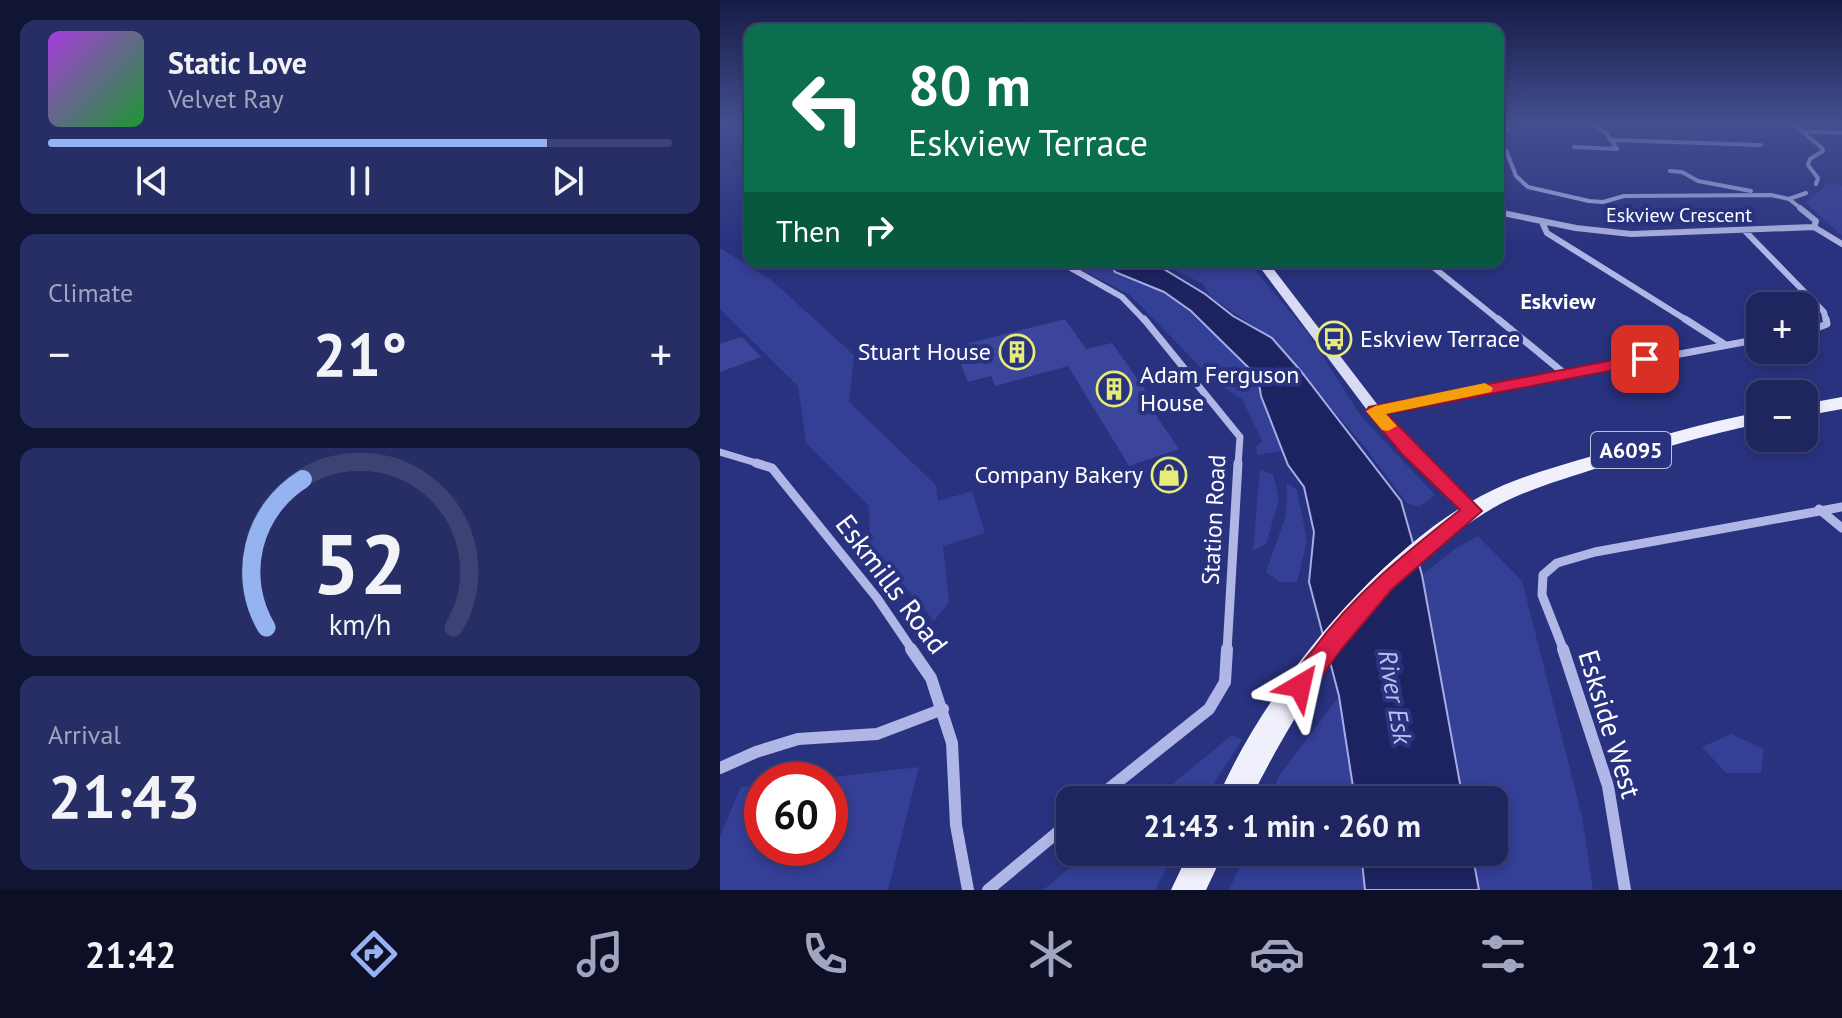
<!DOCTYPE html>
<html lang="en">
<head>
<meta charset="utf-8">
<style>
	:root { --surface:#1f265f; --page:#272e65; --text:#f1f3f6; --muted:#a1a5bd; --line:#3c4374; --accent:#95b2f1 }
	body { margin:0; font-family:"PT Sans",sans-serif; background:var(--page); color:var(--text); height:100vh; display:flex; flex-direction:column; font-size:30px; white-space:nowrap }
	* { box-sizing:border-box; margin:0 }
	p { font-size:26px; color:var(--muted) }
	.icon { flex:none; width:44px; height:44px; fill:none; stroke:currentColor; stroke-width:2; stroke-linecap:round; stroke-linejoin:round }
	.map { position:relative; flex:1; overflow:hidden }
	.panel { display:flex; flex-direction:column; gap:20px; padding:20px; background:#111534; width:720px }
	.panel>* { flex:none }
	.banner { position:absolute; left:24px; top:24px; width:760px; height:244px; border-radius:16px; box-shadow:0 4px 12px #0003,0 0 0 2px var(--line); background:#0b6e4f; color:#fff; overflow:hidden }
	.controls { position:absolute; left:1026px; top:292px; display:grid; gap:16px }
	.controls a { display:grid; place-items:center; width:72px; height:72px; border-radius:16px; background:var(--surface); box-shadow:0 4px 12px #0003,0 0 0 2px var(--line); font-size:40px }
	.speed { position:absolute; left:24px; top:762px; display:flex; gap:16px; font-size:40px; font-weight:700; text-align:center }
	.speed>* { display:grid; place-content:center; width:104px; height:104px; border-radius:50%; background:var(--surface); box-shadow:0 4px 12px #0003,0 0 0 2px var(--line); line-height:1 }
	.speed .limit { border:12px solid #d22; background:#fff; color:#111 }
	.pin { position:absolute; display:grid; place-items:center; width:68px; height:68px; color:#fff; margin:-34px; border-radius:16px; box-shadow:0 4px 12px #0006 }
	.me { position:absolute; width:88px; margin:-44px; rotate:36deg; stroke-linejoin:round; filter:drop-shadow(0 0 6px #0008) }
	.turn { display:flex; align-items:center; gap:28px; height:168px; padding:0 32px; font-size:36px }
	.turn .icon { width:104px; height:104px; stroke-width:2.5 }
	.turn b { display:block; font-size:56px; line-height:68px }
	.then { display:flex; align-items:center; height:76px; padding:0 32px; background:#0003; gap:16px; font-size:30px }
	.big { font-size:60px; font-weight:600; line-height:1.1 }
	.panel .card { flex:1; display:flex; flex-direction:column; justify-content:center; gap:12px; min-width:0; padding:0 28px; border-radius:16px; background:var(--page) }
	.panel .dial { align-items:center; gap:0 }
	.dial svg { height:208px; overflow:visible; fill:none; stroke:var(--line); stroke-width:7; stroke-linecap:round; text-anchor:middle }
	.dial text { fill:var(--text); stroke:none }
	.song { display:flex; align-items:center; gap:24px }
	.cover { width:96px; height:96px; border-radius:12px; background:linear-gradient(135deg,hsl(280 70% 55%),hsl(130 70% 35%)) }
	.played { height:8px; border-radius:4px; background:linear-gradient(90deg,var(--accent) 80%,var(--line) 80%) }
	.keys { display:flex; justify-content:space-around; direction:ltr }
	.heat { display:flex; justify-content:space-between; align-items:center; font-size:44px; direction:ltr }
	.trip { position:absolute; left:336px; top:786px; width:452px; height:80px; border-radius:16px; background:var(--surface); box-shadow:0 4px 12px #0003,0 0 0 2px var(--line); font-weight:600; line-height:80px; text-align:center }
	.tab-bar { display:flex; height:128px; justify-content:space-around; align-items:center; background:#0c0f26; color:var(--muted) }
	.tab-bar .icon { width:56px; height:56px }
	.tab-bar .active { color:var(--accent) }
	.tab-bar b { font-size:36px; color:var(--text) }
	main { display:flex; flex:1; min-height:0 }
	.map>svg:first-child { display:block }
	.green { fill:#343f96 }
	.water { fill:#1d2360; stroke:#a5ade5; stroke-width:2 }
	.building { fill:#3a459b }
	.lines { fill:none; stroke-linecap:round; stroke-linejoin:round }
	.street-far4 { stroke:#b0b6e5; stroke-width:4 }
	.street-far3 { stroke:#b0b6e5; stroke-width:6 }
	.street-far2 { stroke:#b0b6e5; stroke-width:7 }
	.street-far1 { stroke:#b0b6e5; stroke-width:9 }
	.street { stroke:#b0b6e5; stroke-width:12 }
	.secondary { fill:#d9dbf5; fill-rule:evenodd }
	.primary { fill:#f0f0fd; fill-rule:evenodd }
	.route { fill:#e11d48; stroke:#92132f; stroke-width:2 }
	.slow { fill:#f59e0b }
	.labels { text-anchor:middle; stroke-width:8; stroke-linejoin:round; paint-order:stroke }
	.far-street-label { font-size:20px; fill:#fff; stroke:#29327f }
	.far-neighbourhood-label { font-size:22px; font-weight:bold; fill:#fff; stroke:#29327f }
	.shield { fill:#29327f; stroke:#bfc2d9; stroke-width:2 }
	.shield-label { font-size:22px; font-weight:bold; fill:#fff }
	.poi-label { font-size:24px; fill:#fff; stroke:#29327f; text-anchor:start }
	.street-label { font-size:24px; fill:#fff; stroke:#29327f }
	.water-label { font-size:26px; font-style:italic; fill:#bbc1ed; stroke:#29327f }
	.near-street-label { font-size:28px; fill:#fff; stroke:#29327f }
</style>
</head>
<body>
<main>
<section class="panel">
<div class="card">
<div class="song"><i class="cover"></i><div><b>Static Love</b><p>Velvet Ray</p></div></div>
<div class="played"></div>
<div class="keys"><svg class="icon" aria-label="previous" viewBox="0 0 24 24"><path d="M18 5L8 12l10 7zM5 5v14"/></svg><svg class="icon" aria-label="pause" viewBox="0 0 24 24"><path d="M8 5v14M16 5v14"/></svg><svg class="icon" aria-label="next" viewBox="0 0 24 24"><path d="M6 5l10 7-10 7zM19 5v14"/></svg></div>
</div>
<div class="card"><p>Climate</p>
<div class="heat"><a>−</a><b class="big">21°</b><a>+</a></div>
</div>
<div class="card dial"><svg viewBox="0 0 100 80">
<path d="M14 69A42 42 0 1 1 86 69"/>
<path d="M14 69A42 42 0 0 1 28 12" stroke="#95b2f1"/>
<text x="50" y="56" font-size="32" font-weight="700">52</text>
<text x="50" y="72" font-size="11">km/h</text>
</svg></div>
<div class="card"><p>Arrival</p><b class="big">21:43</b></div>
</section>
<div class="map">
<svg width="1122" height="890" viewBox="0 0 1122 890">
	<rect width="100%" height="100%" fill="#29327f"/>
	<path class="green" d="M1107,184L1122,185V236L1086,203Z
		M0,248L50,279L134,355L129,402L216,485L218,501L252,491L265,533L223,546L229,602L214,621L150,545L149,506L86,443L78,386L0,309Z
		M347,262H390L396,272L444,292L471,311L538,377L541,396L562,451L537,455L536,446L542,441L522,399L495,382L410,295Z
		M439,262H528L587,332L641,416L715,495L699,507L687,503L644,446L552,338L492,298L483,284Z
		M540,470L553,474L559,500L546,544L533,551Z
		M567,483L577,490L587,541L577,582H560L546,572L566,515Z
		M758,536L802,581L862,816L873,890H759L752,852H774V800H743L702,575L736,548Z
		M619,696L635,800H549L559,776Z
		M1011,734L1044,749L1041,773H1006L982,747Z
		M512,735L522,740L483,800H433Z
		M199,767L168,890H0V836L21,787L42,785V848H110V780H86Z
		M369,852H455L435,890H323Z
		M526,852H641L645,890H509Z"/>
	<path class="water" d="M390,262H432L485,294L513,316L552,338L580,370L681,501L702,575L743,800H635L619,696L589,582L594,532L584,487L568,465L541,396L538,377L471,311L444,292L395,272Z
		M641,852H752L759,890H645Z"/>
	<path class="building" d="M345,319L366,349L392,343L441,412L435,414L459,449L409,466L348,366L275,386L271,376L248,382L234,347Z
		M22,337L41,357L0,372V344Z"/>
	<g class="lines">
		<path class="street-far4" d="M785,123L788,131
			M1072,123L1102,148L1103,151L1090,159L1088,165L1098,178L1096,184
			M1083,131L1122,133
			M892,140L1041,145
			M854,147L897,149L886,133L871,123
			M786,150L796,176L808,187L869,201L883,202L904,196L1051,195L1069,199L1083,210
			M950,171L962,172L978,181L1031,191
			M1069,199L1086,193"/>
		<path class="street-far3" d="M1080,208L1096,221L1094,227L1122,244
			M778,212L856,228L911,234L1094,227
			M822,222L827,233L968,321
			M1025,231L1104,312L1106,321
			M340,262L402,297L425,321
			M707,262L780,321"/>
		<path class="street-far2" d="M424,319L520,437L518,465
			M778,319L845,374
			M965,319L1004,344
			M1084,333L1107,324L1106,319
			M655,411L1040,339
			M0,452L43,465"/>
		<path class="street-far1" d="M36,463L52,468L157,598L193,651
			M1099,509L1122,528
			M507,651L518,463
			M844,651L822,595L823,575L837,563L875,552L1122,507"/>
		<path class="street" d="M191,649L211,678L232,743L236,825L248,890
			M843,649L888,786L905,890
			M0,768L36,752L78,739L157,734L223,709
			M375,800L489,709L505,682L507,649
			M268,890L350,822"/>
		<path class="secondary" d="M536,262H548L660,408L694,445L758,507L761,511L758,515H746L682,453L650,414Z"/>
		<path class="primary" d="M1122,397V409L1084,416V404Z
			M1040,412V424C986,434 934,451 881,467C844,479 807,489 773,508C663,573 586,689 530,800H497C542,692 657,551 761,496C795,478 832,468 869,457C926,440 982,423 1040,412Z
			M469,852H504L486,890H451Z"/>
	</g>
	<linearGradient id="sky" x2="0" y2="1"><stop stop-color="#171c46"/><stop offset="0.5" stop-color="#434f90"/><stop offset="1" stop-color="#434f90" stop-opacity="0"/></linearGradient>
	<rect width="1122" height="247" fill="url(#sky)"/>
	<path class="route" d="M925,354L933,359L930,363L667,414L762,511L672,589L619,652L589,694L580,697L571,694L567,686C573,673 583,662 592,651C636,592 683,555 740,510L682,454L649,415L646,411L649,407Z"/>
	<path class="slow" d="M765,383L773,388L771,392L666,414L677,426L668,431L662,430L646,411L655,406Z"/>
	<defs>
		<g id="bus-ring" transform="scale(1.8)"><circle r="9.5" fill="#29327f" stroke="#e6ec77" stroke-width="1.5"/><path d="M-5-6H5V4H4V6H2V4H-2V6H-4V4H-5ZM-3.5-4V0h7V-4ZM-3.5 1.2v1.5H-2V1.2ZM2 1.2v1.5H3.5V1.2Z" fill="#e6ec77"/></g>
		<g id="building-ring" transform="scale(1.8)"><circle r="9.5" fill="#29327f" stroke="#e6ec77" stroke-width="1.5"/><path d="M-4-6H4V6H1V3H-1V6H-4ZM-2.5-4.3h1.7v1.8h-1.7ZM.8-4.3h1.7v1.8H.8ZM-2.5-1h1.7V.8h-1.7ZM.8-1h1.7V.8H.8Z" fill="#e6ec77"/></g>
		<g id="shop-ring" transform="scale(1.8)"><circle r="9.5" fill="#29327f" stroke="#e6ec77" stroke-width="1.5"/><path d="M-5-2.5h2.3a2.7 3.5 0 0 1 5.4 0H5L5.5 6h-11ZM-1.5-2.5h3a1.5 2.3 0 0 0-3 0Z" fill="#e6ec77"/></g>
	</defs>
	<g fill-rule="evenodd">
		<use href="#bus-ring" x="614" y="339"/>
		<use href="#building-ring" x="297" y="352"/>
		<use href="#building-ring" x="394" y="389"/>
		<use href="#shop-ring" x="449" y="475"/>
	</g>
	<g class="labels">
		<g class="far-street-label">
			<text x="959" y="222">Eskview Crescent</text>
		</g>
		<g class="far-neighbourhood-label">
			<text x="838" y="309">Eskview</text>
		</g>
		<rect class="shield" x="871" y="432" width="80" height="36" rx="6"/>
		<g class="shield-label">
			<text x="911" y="458">A6095</text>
		</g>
		<g class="poi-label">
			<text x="640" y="347">Eskview Terrace</text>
			<text x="271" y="360" text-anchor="end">Stuart House</text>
			<text x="420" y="383">Adam Ferguson<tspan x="420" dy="28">House</tspan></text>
			<text x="423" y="483" text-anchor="end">Company Bakery</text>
		</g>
		<g class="street-label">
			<text transform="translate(494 520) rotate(-87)" y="8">Station Road</text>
		</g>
		<g class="water-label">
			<text transform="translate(675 697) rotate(80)" y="9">River Esk</text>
		</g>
		<g class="near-street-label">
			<text transform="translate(172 584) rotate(53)" y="10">Eskmills Road</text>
			<text transform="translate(890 724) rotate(73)" y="10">Eskside West</text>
		</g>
	</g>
</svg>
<div class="controls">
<a>+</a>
<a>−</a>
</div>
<div class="speed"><div class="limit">60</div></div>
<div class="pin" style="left:925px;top:359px;background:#d93025"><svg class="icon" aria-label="arrive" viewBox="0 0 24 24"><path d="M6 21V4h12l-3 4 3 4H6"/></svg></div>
<svg class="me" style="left:580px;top:686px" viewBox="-20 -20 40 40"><path d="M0-17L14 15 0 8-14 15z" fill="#e11d48" stroke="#fff" stroke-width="4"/></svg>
<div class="trip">21:43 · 1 min · 260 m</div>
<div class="banner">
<div class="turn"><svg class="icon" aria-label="left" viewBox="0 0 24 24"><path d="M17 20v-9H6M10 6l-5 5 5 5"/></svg><div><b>80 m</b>Eskview Terrace</div></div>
<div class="then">Then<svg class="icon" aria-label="right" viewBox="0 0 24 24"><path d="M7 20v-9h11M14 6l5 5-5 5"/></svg></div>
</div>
</div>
</main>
<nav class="tab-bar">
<b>21:42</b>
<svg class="icon active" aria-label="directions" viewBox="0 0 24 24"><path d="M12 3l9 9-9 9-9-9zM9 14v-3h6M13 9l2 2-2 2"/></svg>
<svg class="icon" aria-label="music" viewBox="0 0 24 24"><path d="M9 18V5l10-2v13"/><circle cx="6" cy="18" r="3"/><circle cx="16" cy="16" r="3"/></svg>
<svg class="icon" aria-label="phone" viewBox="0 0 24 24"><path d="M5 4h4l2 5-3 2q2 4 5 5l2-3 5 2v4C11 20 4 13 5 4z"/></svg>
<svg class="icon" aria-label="climate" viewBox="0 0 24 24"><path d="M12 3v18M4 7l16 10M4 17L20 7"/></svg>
<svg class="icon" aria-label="car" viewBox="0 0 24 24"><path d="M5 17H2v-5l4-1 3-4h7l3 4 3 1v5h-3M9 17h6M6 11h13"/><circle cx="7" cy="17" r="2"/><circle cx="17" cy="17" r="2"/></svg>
<svg class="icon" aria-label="filters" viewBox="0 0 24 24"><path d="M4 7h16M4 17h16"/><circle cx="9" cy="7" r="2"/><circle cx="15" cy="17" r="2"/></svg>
<b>21°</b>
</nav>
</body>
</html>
